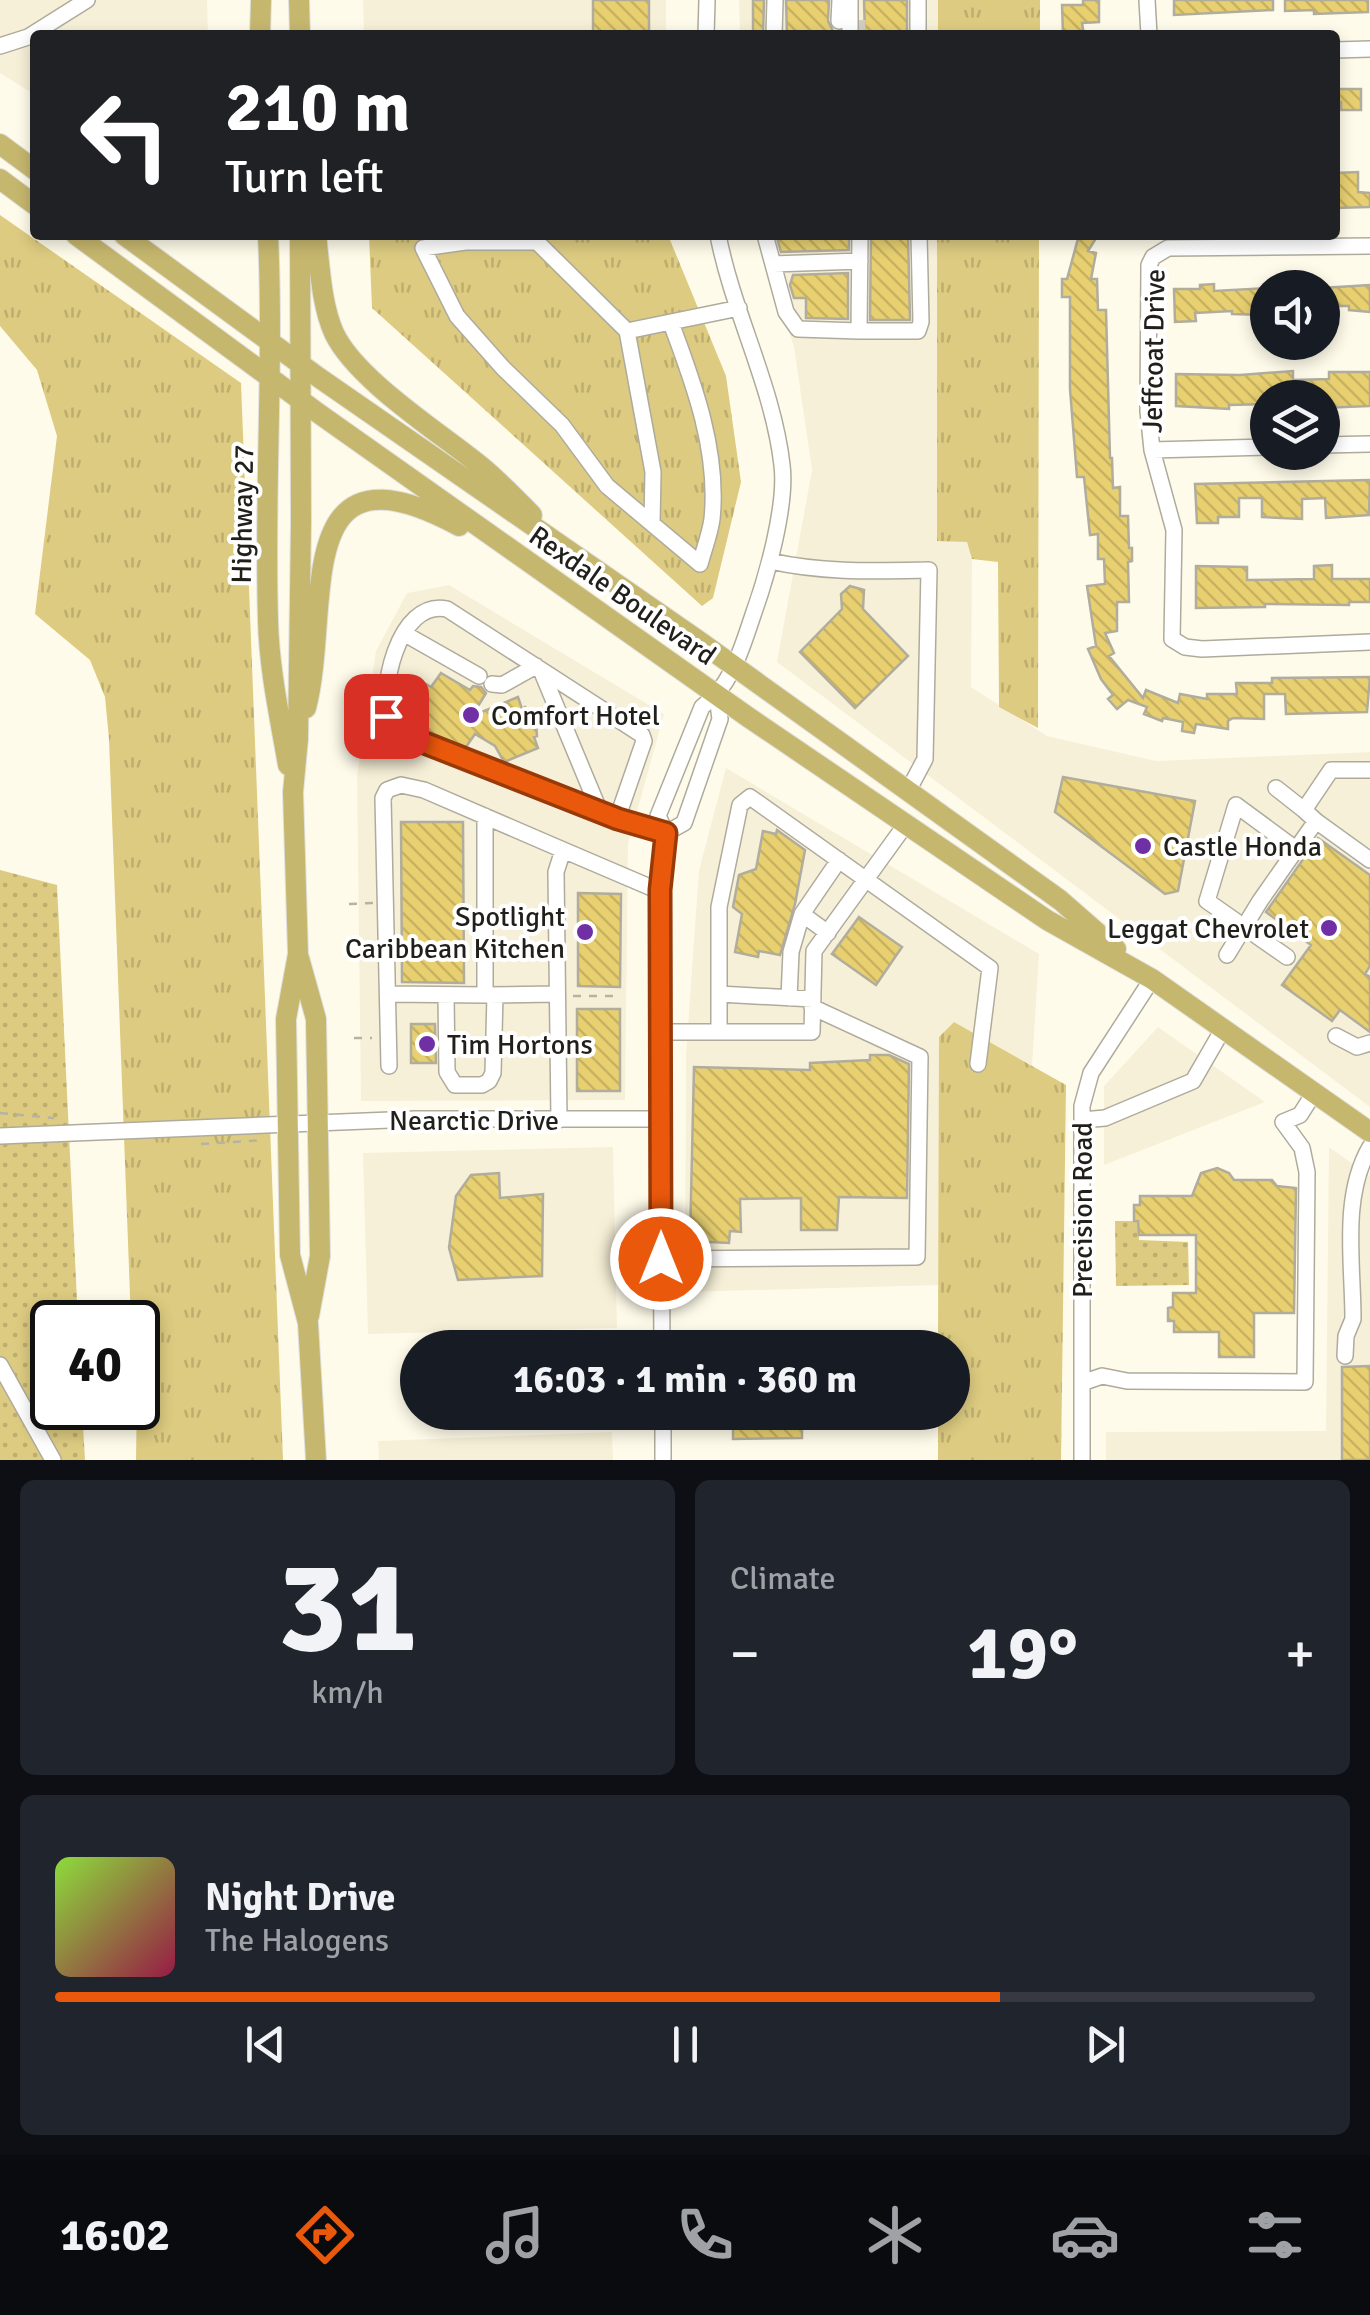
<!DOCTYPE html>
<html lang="en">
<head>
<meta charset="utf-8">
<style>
	:root { --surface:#171b24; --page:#20242c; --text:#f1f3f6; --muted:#9ea1a6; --line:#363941; --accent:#ea580c }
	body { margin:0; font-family:Signika,sans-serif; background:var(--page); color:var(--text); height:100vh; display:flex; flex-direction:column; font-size:38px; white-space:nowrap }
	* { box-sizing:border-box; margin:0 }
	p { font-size:32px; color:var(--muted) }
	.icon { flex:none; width:55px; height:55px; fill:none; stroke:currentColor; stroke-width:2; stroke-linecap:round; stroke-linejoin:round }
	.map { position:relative; height:1460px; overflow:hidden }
	.panel { display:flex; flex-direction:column; gap:20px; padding:20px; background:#0d0f14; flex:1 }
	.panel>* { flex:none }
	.top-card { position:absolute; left:30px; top:30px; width:1310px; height:210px; border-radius:10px; box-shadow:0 5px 15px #0003; background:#202124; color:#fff; overflow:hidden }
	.fabs { position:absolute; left:1250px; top:270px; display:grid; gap:20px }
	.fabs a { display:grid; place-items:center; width:90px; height:90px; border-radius:50%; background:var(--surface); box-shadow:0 5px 15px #0003; font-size:50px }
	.speed { position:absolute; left:30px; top:1300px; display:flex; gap:20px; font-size:50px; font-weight:700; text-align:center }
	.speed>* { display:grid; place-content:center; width:130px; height:130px; border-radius:50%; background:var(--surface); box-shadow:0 5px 15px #0003; line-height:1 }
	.speed .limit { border:5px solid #111; border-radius:15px; background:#fff; color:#111 }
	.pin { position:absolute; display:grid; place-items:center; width:85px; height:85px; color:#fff; margin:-42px; border-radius:20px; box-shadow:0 5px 15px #0006 }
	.me { position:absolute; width:110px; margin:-55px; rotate:0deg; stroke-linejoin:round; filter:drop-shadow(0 0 8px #0008) }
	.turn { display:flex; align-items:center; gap:35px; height:210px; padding:0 30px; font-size:45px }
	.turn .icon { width:130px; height:130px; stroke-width:2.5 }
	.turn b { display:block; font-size:70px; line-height:85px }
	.big { font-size:75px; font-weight:700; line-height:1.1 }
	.panel .tile { flex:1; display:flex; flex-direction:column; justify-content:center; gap:15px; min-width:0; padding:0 35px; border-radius:15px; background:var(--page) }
	.panel .dial { align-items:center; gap:0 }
	.dial b { font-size:130px; line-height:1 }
	.song { display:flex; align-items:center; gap:30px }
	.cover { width:120px; height:120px; border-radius:15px; background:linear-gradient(135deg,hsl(90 70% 55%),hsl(340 70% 35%)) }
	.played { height:10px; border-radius:5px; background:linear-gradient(90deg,var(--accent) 75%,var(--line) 75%) }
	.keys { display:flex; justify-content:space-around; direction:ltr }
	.heat { display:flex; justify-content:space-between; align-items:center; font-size:55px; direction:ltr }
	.panel .tiles { flex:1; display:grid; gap:20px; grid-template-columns:1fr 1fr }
	.tile:last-child { grid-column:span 2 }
	.trip { position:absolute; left:400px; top:1330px; width:570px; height:100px; border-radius:50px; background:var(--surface); box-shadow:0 5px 15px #0003; font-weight:700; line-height:100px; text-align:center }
	.dock { display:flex; height:160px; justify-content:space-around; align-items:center; background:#090b0e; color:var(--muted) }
	.dock .icon { width:70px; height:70px }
	.dock .selected { color:var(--accent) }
	.dock b { font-size:45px; color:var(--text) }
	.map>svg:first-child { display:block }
	.built { fill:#f7f0d8 }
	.grass { fill:url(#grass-tufts) }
	.park { fill:url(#park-dots) }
	.building { fill:url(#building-back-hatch); stroke:#b1ad9d; stroke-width:2.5 }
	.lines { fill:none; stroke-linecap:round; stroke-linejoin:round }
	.minor-tunnel { stroke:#d3cfc0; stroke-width:15; stroke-dasharray:15 8; stroke-linecap:butt }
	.minor-casing { stroke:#afab9c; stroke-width:18 }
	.major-casing { stroke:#e0e0df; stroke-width:22 }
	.path { stroke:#b6b3a5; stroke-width:2.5; stroke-dasharray:8 8; stroke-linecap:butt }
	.minor { stroke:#fff; stroke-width:15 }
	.major { stroke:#c6b76e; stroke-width:20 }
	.route-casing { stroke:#983908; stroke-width:25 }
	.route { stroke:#ea580c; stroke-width:18 }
	.poi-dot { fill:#702fa4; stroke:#fff; stroke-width:4 }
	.labels { text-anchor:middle; stroke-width:8; stroke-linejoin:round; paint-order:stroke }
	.street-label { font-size:28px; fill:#211f19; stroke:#fff }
	.poi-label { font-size:28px; fill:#211f19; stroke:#fff; text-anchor:start }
</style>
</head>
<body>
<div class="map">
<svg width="1370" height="1460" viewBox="0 0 1370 1460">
	<defs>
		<pattern id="grass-tufts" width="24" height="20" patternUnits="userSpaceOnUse" patternTransform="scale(2.5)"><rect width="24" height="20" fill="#ddcb81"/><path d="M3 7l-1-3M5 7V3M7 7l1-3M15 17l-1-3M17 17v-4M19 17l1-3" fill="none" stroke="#bdae6f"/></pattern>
		<pattern id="park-dots" width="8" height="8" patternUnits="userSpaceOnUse" patternTransform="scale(2.5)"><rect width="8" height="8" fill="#ddcb81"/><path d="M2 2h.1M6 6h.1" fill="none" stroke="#bdae6f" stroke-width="1.8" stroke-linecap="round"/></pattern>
		<pattern id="building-back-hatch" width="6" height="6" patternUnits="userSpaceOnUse" patternTransform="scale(2.5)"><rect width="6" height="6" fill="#e8d071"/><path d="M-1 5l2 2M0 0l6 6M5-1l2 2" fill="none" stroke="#c7b261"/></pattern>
	</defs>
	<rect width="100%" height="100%" fill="#fffbea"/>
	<path class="built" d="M0,0H207L208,35H35V95L0,73Z
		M363,0H666V35H364Z
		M739,0H938V35H740Z
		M758,235H937V540L968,542L972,559L971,687L1047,736L1156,761L1370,752V1107L777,662L812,470L794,347Z
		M449,585L664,714L628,844L625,1100L361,1101L357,776L376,651L407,593Z
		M726,768L1039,954L1032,1066L954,1022L939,1037V1285L685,1292L686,1055L699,870Z
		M1158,1027L1265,1102L1104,1165V1086Z
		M613,1147L617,1328L368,1334L363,1153Z
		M1329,1147L1370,1176V1460H1106V1432L1326,1431Z
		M612,1432L613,1460H379L378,1441Z"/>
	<path class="grass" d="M938,0H1040V35H938Z
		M0,215L241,383L283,1460H136L138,1322H131L109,739L105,697L90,660L35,614L57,436L37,370L0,326Z
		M369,235H668L726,376L741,482L713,598L702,606L372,308Z
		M937,235H1039L1038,728L999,707L998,562L972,559L967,542L937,541Z
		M954,1022L1066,1085L1061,1460H938V1413L952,1412V1348L938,1347L939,1037Z"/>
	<path class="park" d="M0,870L57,885L78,1322H52V1408H82L85,1460H0Z
		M1115,1221H1138L1139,1240L1188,1242L1189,1285L1116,1286Z"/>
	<path class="building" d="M593,0H649V35H593Z
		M753,0H764L763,35H753Z
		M786,0H829L828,21L835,35H787Z
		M864,0H907V35H865Z
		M1083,0H1099V22L1082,23L1084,35H1063L1062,5H1083Z
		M1174,0H1273V10L1174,15Z
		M1285,0H1368V12L1314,14V10L1285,11Z
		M1335,89H1361V110H1341V102H1335Z
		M1358,172V192L1370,193V207L1335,208V173Z
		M780,235H849V250L781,252L777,238Z
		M871,235H908L910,320H870Z
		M1079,235H1098L1088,251L1096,253L1091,279H1097L1098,310H1106L1110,458H1112L1113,488L1120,487V516H1128L1129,548H1132V561L1128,562L1129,602H1117V631L1105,633L1114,653L1109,656L1143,698L1146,690L1178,703L1180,694L1207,699V694H1237L1236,683H1272V678L1370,677L1367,712L1286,714L1285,694H1264V719L1233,718L1228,721V729L1196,724L1194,733L1182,731L1183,722L1163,718L1162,721L1144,714L1147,707L1128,700L1117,709L1108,699L1113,695L1101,679L1088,649L1096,646L1087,586L1105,584L1104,559H1098V534L1090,535L1084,477H1077L1070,389V297H1062V279H1067Z
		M848,273V319L806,318V298H794L790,285L793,275Z
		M1214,284V291L1268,288V315L1232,314V311L1195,313L1196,321L1175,322L1174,289H1200V285Z
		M1370,285V312L1349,310V306H1322V288Z
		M1293,371V380L1329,379V372H1370V406L1322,408V398H1268V404L1229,405V409L1176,406V374L1240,375Z
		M1370,480L1369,515L1326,518L1325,498L1302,499V519L1262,517V498H1239V517H1218V523H1197L1195,484Z
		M1332,565V579H1370V602H1349V605L1265,604V607L1196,608V566L1247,567V580L1314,579V566Z
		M850,586L864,590L863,609L908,656L855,708L800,652L842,609L841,594Z
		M441,673L470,690L473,686L481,687L486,693L472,716L518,697L522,709L525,707L536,722L537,736L534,737L538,748L504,762L495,746L475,734L466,747L413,726L407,720L412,712L409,708L415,693L426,684L431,687Z
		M1063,777L1195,801L1178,891L1165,894L1055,812Z
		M401,822H463L464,983L402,982Z
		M777,830L805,850L795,904L780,955L759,951L758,957L735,952L742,914L733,907L739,875L756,869L763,831L776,834Z
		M1318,838L1370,875V966L1365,974L1370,977V1032L1340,1010L1332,1021L1282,985L1311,945L1266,912Z
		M578,893L621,894L620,987L578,986Z
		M859,917L902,947L876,985L832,954Z
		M577,1009H620V1091H577Z
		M411,1024H435L436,1063H411Z
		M870,1055H889L909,1064L907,1198L839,1197L837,1230H801V1198L740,1199L741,1232L730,1231L729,1243L690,1241L694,1067L810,1070V1063L870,1060Z
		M1217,1168L1229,1173L1234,1180H1272L1277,1186L1296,1188L1294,1313H1254V1357H1219V1332H1174V1321H1168V1308L1173,1307V1293H1196V1235H1139L1138,1221H1134V1205H1140V1196H1192L1201,1173Z
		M499,1173L500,1198L543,1194L542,1276L458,1280L449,1248L456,1196L471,1175Z
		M1370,1366V1460H1342V1367Z
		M733,1412H819V1426H802V1438L733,1439Z"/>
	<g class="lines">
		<path class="minor-tunnel" d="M858,20V35"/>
		<g class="minor-casing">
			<path id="minor" d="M850,0V35
				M1147,0L1149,35
				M839,21L840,0
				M706,35L707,0
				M774,35L775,0
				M918,35V0
				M0,46L28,37L87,0
				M1335,50L1370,49
				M765,235L786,312L798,329L859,331L860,235
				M1370,246L1168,248L1153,257L1149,265L1148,411L1152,450L1174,530L1172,639L1185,647L1202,649L1370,642
				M773,264L860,261
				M671,323C694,384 719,452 712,519C710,534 704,549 700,564L607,486L562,425L503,368L457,316L423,248L465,242H537L627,331L739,308
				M627,331L653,472L652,523
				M859,331H918L921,322L919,235
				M1322,445L1370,444
				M1152,450L1268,447
				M770,561C823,573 875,571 929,570L925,759L908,791
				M405,634L479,676
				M541,670L600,812
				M492,684L502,685L536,666
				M1276,788L1304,810
				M485,816V995L557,994
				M617,819L644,741L642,735L447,609C397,599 378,693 389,729L617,819L666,833
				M1316,821L1304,810L1331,770H1370
				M666,833L684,823L720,719L717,696
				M828,933L802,914L839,860
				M1227,955L1260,901L1316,821L1370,860
				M1287,957L1207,901L1236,805L1297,850
				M388,994L485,995
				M719,994L813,999
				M446,995L447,1072L455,1085H482L489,1081L493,1073L495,995
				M789,998L791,952L802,914
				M660,1032H812L814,951L906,824
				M719,1032V907L740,805L750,797L990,968L978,1064
				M1336,1036L1357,1047L1370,1043
				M389,1066L383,798L387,790L401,785L424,790L563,850
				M559,1120L556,872L563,850L659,891
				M1082,1120L1105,1118L1193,1081L1223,1029
				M0,1136L415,1119H660
				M661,1259L917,1257L920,1057L812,1007
				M662,1348L659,891L666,833L658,816L702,707C732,685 741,650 753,615C767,576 787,505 782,465C773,386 733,313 718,235
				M1345,1356L1346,1336L1353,1319C1353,1263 1341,1197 1370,1147
				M0,1365L53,1460
				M1082,1383L1102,1376L1127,1381L1305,1382L1307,1172L1302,1148L1283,1122L1300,1115L1314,1093
				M663,1412V1460
				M1082,1460V1106L1091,1073L1152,979"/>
		</g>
		<g class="major-casing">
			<path id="major" d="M299,0L300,35
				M260,35L261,0
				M0,144L35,170
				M0,179L35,205
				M76,235L318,413L748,717L1047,920L1152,979L1370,1132
				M124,235L318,377L699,641L1060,900L1116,949
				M268,235C274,364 264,492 268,620C269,669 280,718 288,765
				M300,235L301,522L298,739L293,792L298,954L286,1019L290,1255L308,1323L316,1460
				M316,235C320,266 321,304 334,333C356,380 442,434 482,467C500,482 516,499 532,515
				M306,708C332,609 287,433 459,526
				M299,958L316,1019L320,1256L309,1316"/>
		</g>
		<path class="path" d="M349,904L373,903
			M573,996H617
			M354,1038H372
			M0,1113L54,1118
			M201,1144L263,1140"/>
		<use href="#minor" class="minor"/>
		<use href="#major" class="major"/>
	</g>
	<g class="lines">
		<g class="route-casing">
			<path id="route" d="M386,716L389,729L618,819L666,833L660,890L661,1259"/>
		</g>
		<use href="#route" class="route"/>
	</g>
	<g class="poi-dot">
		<circle cx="471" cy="715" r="10"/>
		<circle cx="1143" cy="846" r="10"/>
		<circle cx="1329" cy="928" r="10"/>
		<circle cx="585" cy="932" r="10"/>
		<circle cx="427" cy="1044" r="10"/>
	</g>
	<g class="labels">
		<g class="street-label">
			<text transform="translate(1153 351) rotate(-89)" y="10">Jeffcoat Drive</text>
			<text transform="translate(242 514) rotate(-89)" y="10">Highway 27</text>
			<text transform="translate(623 595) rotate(35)" y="10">Rexdale Boulevard</text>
			<text x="474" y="1130">Nearctic Drive</text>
			<text transform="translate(1082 1210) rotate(-90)" y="10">Precision Road</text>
		</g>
		<g class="poi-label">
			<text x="491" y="725">Comfort Hotel</text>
			<text x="1163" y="856">Castle Honda</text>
			<text x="565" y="926" text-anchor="end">Spotlight<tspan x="565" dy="32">Caribbean Kitchen</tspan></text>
			<text x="1309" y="938" text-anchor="end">Leggat Chevrolet</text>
			<text x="447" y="1054">Tim Hortons</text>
		</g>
	</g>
</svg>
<div class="fabs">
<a><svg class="icon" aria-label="sound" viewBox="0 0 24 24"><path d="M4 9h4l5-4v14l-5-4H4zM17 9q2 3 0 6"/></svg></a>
<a><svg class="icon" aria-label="layers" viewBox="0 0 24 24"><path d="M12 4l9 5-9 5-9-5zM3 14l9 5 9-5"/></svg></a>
</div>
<div class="speed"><div class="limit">40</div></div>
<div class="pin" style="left:386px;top:716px;background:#d93025"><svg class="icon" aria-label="arrive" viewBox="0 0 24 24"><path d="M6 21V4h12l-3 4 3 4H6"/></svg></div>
<svg class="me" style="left:661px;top:1259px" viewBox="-20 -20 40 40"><circle r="17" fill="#ea580c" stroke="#fff" stroke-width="3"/><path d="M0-11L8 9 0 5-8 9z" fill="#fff"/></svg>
<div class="trip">16:03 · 1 min · 360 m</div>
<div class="top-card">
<div class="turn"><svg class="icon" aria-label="left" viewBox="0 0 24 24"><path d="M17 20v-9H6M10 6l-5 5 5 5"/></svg><div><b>210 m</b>Turn left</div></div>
</div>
</div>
<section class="panel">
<div class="tiles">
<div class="tile dial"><b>31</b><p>km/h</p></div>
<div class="tile"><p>Climate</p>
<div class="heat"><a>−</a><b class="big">19°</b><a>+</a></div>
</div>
<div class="tile">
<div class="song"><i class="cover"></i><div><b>Night Drive</b><p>The Halogens</p></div></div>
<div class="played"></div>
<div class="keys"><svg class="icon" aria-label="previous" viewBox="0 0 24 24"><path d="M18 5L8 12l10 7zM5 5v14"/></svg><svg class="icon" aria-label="pause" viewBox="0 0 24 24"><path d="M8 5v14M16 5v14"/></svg><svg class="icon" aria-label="next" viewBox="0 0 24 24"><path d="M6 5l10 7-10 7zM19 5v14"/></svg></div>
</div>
</div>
</section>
<nav class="dock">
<b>16:02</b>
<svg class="icon selected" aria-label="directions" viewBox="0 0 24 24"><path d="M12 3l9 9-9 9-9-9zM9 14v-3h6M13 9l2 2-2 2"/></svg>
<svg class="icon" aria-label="music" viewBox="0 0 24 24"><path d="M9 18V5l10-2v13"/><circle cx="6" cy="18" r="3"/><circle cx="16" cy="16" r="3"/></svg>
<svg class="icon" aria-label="phone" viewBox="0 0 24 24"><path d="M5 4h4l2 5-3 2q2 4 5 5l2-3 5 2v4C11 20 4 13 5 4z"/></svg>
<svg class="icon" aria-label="climate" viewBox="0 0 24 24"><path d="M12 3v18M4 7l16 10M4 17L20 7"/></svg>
<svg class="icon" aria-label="car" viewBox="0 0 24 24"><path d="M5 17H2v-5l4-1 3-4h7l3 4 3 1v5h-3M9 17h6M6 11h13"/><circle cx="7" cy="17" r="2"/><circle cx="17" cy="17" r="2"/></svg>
<svg class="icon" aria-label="filters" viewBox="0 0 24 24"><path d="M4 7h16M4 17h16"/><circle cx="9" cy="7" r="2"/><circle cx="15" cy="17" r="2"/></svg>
</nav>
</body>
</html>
